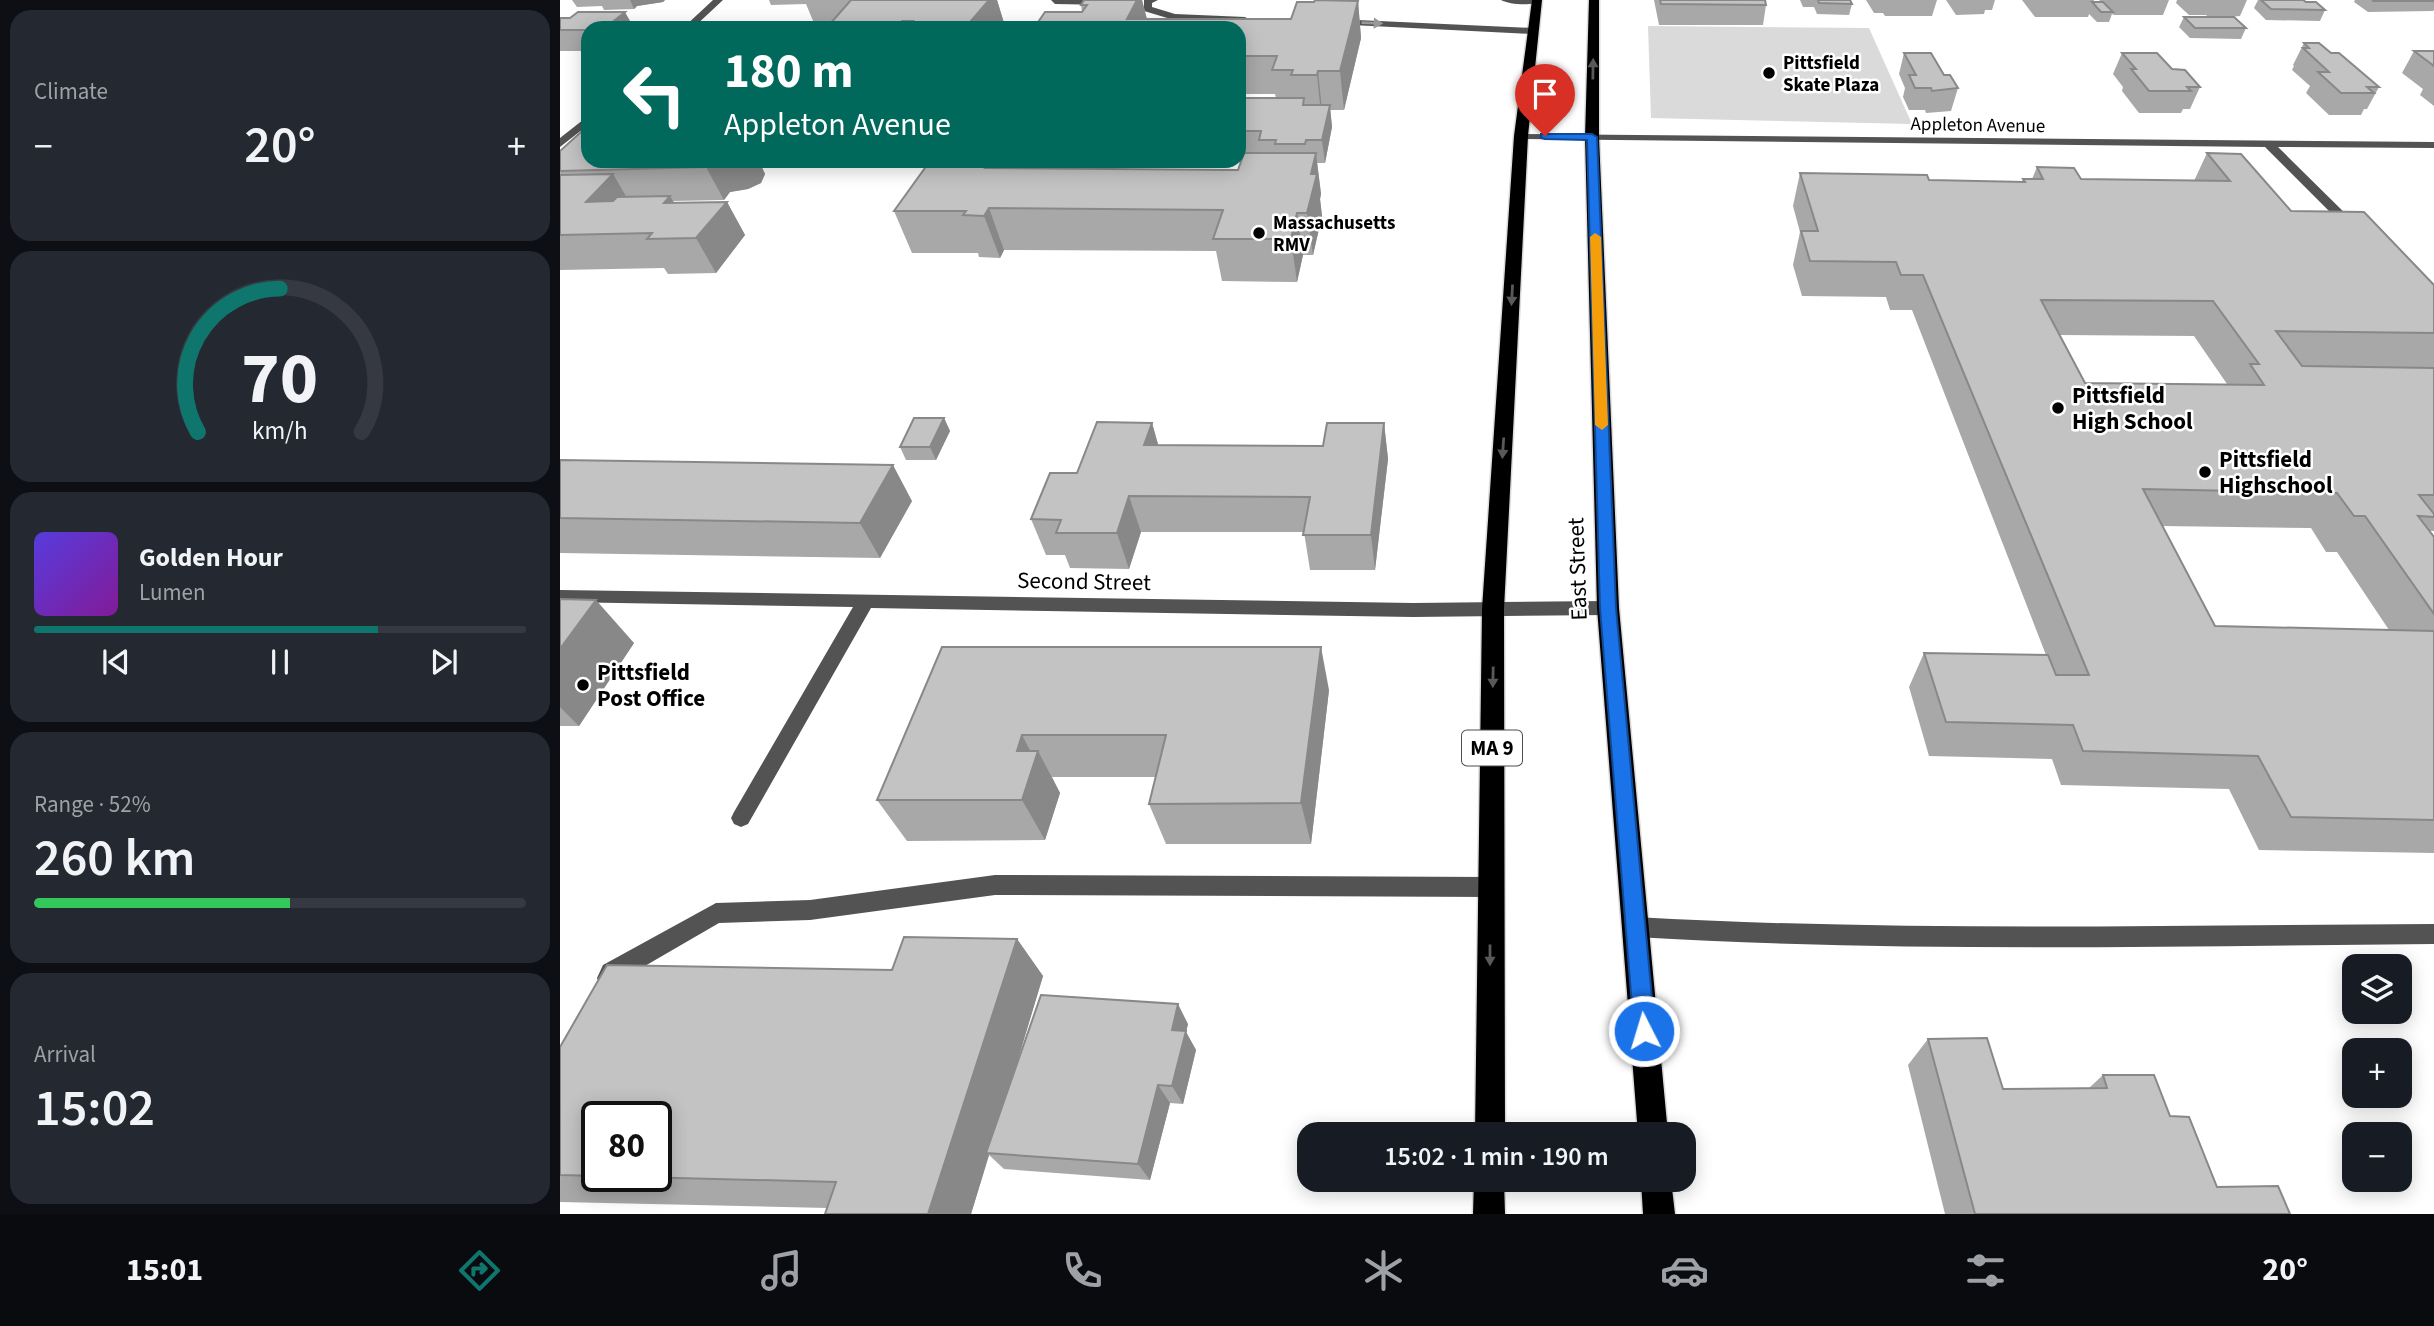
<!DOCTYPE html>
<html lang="en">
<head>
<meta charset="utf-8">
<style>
	:root { --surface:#171b24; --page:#242831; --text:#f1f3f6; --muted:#9ea1a6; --line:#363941; --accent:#0f766e }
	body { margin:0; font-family:"Source Sans 3",sans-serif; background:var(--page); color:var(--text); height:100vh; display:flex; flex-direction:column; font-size:26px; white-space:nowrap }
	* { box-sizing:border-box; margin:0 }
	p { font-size:23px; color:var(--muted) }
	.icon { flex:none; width:38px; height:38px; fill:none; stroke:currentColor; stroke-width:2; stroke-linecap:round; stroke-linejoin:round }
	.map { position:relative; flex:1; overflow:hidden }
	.sheet { display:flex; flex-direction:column; gap:10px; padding:10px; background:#0d0f14; width:560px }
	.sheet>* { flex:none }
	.guide { position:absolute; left:21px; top:21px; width:665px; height:147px; border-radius:21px; box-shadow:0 4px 18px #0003; background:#00695c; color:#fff; overflow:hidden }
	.buttons { position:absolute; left:1782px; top:954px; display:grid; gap:14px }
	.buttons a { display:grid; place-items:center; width:70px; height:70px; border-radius:14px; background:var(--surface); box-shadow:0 4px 18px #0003; font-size:35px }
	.speed { position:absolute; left:21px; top:1101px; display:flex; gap:14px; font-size:35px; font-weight:700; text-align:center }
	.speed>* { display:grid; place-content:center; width:91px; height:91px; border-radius:50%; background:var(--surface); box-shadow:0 4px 18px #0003; line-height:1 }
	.speed .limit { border:4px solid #111; border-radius:10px; background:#fff; color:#111 }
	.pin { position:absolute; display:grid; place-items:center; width:60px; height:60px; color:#fff; margin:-72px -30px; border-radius:50% 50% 50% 0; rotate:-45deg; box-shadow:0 0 7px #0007 }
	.pin .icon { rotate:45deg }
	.me { position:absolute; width:77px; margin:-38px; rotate:355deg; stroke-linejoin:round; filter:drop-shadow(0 0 5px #0008) }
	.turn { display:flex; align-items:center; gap:24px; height:147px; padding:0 28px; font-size:32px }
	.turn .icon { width:91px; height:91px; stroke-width:2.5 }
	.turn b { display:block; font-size:49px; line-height:60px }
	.big { font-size:52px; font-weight:600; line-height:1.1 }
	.sheet .tile { flex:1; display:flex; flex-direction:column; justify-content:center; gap:10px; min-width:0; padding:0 24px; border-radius:21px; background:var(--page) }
	.sheet .dial { align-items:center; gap:0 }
	.dial svg { height:182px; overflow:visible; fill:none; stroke:var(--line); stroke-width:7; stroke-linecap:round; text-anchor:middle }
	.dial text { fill:var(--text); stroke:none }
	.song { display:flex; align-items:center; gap:21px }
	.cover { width:84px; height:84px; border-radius:10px; background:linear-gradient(135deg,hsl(250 70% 55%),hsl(290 70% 35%)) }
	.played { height:7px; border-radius:4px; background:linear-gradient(90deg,var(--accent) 70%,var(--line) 70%) }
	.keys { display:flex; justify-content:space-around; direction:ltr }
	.heat { display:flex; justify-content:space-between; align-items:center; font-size:38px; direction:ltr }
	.charge { height:10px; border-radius:5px; background:linear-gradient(90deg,#34c759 52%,var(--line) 0) }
	.trip { position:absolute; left:737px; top:1122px; width:399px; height:70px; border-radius:21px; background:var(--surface); box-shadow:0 4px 18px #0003; font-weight:600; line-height:70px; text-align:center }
	.menu { display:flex; height:112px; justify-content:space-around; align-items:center; background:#090b0e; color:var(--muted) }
	.menu .icon { width:49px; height:49px }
	.menu .active { color:var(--accent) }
	.menu b { font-size:32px; color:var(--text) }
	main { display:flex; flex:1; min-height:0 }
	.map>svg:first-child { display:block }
	.green { fill:#dadada }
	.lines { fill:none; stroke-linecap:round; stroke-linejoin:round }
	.highway-casing { stroke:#dbdbdb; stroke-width:3 }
	.minor { fill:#535353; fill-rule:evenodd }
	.highway { fill:#000; fill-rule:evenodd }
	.wall { fill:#a8a8a8; fill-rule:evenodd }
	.shaded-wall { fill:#888 }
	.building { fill:#c3c3c3; stroke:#888; stroke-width:2; fill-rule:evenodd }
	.oneway { fill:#989898 }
	.oneway2 { fill:#595959 }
	.route { fill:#1a73e8; stroke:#114b97; stroke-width:2 }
	.slow { fill:#f59e0b }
	.poi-dot { fill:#000; stroke:#fff; stroke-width:2.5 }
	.labels { text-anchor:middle; stroke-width:5; stroke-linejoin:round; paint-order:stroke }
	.far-poi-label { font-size:19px; font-weight:bold; fill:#000; stroke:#fff; text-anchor:start }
	.far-street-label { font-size:19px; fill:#000; stroke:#fff }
	.shield { fill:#fff; stroke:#4c4c4c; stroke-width:2 }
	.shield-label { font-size:21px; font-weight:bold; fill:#000 }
	.poi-label { font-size:23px; font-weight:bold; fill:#000; stroke:#fff; text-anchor:start }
	.street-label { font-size:23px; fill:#000; stroke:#fff }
</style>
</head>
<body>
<main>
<section class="sheet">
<div class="tile"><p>Climate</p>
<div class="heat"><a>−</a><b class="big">20°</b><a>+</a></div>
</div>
<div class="tile dial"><svg viewBox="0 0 100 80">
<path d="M14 69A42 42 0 1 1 86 69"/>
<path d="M14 69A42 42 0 0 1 50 6" stroke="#0f766e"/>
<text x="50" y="56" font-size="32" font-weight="700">70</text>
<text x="50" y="72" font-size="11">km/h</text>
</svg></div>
<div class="tile">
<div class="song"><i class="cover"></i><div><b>Golden Hour</b><p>Lumen</p></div></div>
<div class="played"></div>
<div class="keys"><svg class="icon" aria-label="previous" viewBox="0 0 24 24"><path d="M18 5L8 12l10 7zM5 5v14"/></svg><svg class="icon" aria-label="pause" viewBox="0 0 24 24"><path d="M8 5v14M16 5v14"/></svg><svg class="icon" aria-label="next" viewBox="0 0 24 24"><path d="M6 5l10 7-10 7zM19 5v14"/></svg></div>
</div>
<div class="tile"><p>Range · 52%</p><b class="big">260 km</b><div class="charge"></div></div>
<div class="tile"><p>Arrival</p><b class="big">15:02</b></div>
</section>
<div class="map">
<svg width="1874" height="1214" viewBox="0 0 1874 1214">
	<rect width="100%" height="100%" fill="#fff"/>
	<path class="green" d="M1088,26L1309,28L1352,124L1091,118Z"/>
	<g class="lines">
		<g class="highway-casing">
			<path id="highway" d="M972,0H982L968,136L944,609L945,1134H915L922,609L954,136Z
				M1029,0H1039V137L1059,608L1108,1134H1078L1037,608L1025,137Z
				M914,1180H944L945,1214H913Z
				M1081,1180H1111L1115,1214H1083Z"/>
		</g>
		<path class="minor" d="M153,0H163L133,28H123Z
			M491,0H550L552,2L547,5L495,4Z
			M584,0H598L592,3V7L615,14L685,17L690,20L685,23L614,20L584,11Z
			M941,0H981L982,1C973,6 950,5 941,0Z
			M775,19L973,28L978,31L973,34L772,24V20Z
			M28,116V125L0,147V138Z
			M957,134L1874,142V148L1718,147L1797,225L1799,228L1793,232L1789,231L1705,147L961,139L957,138Z
			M0,590L853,603L1048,601L1054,603L1057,608L1054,613L1048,615L853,617L311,608L188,824L181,827L174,824L171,818L174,812L293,607L0,602Z
			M435,875L931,877L939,880L942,887L939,894L931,897L435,895L250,920L159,923L59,981L56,986L48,989L40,986L37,978L43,965L156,903L250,900Z
			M1076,917C1341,932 1608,925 1874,924V944C1608,946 1341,953 1076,937L1068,934L1065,927L1068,920Z"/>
		<use href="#highway" class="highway"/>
	</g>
	<path class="wall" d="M12,0H105L103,2L77,6L74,9L44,10L42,6L17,7Z
		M209,0H437L444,23L440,28H256L246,4L211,5Z
		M524,0H582L587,19H731L780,1H798L801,38L784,110H770L772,127L765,163H757L761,194L760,199L762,216L753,255H743L737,282L662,281L656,251L444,250L440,258L419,257L418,253H352L334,211L441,168L678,170L683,154H679V114L716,98L715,94H679V28L485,12H522L521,5Z
		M1094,0H1205L1206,5L1203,25H1099Z
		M1240,0H1290L1292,4L1289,15L1257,14L1254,7H1243Z
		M1306,0H1377L1372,16H1325L1323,13H1314Z
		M1386,0H1435L1432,10H1425L1424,14L1396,15Z
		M1462,0H1534V2H1541L1539,0H1609L1603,15H1554L1552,14L1549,22H1537L1529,14L1528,17H1475Z
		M1617,0H1687L1680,16L1669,17L1686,28L1681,39L1630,38L1619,27L1624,17H1648L1646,15H1629L1616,3Z
		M1698,0H1743L1746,2L1765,10L1760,21L1706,20L1694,8Z
		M1795,0H1874V10L1873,11L1808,12L1794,2Z
		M0,18L28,28V51H0Z
		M1744,43L1771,53L1819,87L1807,109H1804L1801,115H1769L1746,93L1750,86L1732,70L1734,66L1733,65Z
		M1854,51H1874V106L1860,95L1863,89L1842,73Z
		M1344,53L1384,75L1398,88L1391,111L1366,113L1365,110H1349L1343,97L1345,88L1339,74Z
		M1562,53L1612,69L1640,87L1630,109H1623L1621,113H1579L1562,91L1563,87L1553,74Z
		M0,151L200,163L205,174L201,183L188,189L170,192L164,200L113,201L114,203L167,202L185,235L156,273L108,274L104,268L0,270Z
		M1647,153L1731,211L1874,285V531H1869L1874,537V853L1699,850L1669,789L1501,785L1492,759L1369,756L1349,687L1364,653L1486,655L1352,310H1330L1326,297L1242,296L1233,265L1240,232L1233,206L1240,173L1369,180L1462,182L1463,179H1472L1477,167L1521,179L1634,181ZM1500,335L1634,336L1667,384L1525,383ZM1602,526L1751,528L1766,552H1777L1829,630L1655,626Z
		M384,418L390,431L376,460H346L340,447Z
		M592,423L598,445L763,446L824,423L828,459L815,570H750L744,532H581L569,569L510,568L505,555H486L471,519L517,473Z
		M0,460L352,501L320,558L0,553Z
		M0,599L74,643L19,726H0Z
		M382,647L769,690L751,844H606L589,804L596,777H492L500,793L485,840L347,841L317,800Z
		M457,939L483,976L453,1075L628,1024L626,1032L636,1050L623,1104L610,1103L590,1180L444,1169L429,1155L411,1214L267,1208L0,1202V1047Z
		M1368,1039L1443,1089L1529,1088L1543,1075L1610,1116L1657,1187L1730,1214H1385L1348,1065Z"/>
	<path class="shaded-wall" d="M70,0H105L103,2L77,6L74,9Z
		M429,0H437L444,23L440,28H405Z
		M577,0H582L589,28L567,19Z
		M798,1L801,38L784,110L780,71Z
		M65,12L74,28H45Z
		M342,21L344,28H335Z
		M758,71L762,110L761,114L757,75Z
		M770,105L772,127L765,163L762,140Z
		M756,153L761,194L760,199L762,216L753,255L747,213L751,174Z
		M151,161H202L200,163L205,174L201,183L188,189L170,192L164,200L146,167Z
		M429,161H439L449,192L439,209L425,168Z
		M53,174L73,208L26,202Z
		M110,196L130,230L104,203Z
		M167,202L185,235L156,273L136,238Z
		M429,208L444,250L440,258L424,216Z
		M737,213L743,255L737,282L731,239Z
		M384,418L390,431L376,460L370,447Z
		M592,423L602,458L584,445Z
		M824,423L828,459L815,570L811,535Z
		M333,465L352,501L320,558L300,523Z
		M569,496L581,532L569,569L557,533Z
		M36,600L74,643L19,726L0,707V649Z
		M761,647L769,690L751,844L741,803Z
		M462,735L475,760L478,751L500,793L485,840L462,800L457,751Z
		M457,939L483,976L430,1153H426L429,1155L411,1214H368Z
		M618,1004L628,1024L626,1032L636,1050L623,1104L612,1086V1030Z
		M598,1085L610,1103L590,1180L578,1164Z"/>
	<path class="building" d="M291,0H429L405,28H347L353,21H342L335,28H296L299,25H269Z
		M524,0H577L567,19H731L737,2H754L755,0L798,1L780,71H758L757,75H731L733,70H712L717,56H679V28H474L485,12H522L527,5H521Z
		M1100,0H1205L1206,5L1101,4Z
		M1258,0H1290L1292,4L1259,3Z
		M1701,0H1743L1746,2H1756L1765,10L1711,9Z
		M1812,0H1874V1H1814Z
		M1532,2H1543L1553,12H1541Z
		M18,12H65L45,28H28V30H0V18H10Z
		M1624,17H1674L1686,28H1635Z
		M1744,43H1759L1771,53H1779L1819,87H1807L1814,93H1781L1758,72H1769L1743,48H1749Z
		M1854,51H1874V66Z
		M1344,53H1371L1384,75H1390L1398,88L1372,91L1371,88H1355L1349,75H1356Z
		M1562,53H1597L1612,69L1625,70L1640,87H1627L1631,91H1589L1571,69H1576Z
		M685,98H744L743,105H770L762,140H746L745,144H715L716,140H699L701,131H679V114Z
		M21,132H28V161H151L146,167L0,171V151Z
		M684,153H756L751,174H757L747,213H737L731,239H653L663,210L429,208L424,216L403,215L406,211H334L370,161H429L425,168L678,170Z
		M1647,153L1681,154L1731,211L1804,212L1874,285V333L1716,331L1742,366L1874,368V495H1859L1874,514V517L1858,516L1874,537V614L1805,516H1794L1777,493L1583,489L1655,626L1874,631V820L1731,817L1698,756L1523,751L1513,725L1386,722L1364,653L1488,655L1496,675H1529L1363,275H1341L1336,262L1250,261L1241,231H1258L1240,173L1367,175L1369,180L1465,182L1463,179H1483L1477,167L1514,168L1521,179L1670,181ZM1481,300L1653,301L1699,364H1690L1704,385L1525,383Z
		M53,174L26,202L53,201L57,197L110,196L104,203L167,202L136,238L87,239L92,233L0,235V175Z
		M354,418H384L370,447H340Z
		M537,422L592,423L584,445L763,446L767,423H824L811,535H743L750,497L569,496L557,533H496L501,520L471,519L490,473H517Z
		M0,460L333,465L300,523L0,518Z
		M0,599L36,600L0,649Z
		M382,647H761L741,803L589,804L606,735H462L457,751H478L462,800H317Z
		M344,937L457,939L368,1214H265L276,1182L0,1175V1047L47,965L332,970ZM37,1116H96V1176H37Z
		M481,995L618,1004L612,1030L626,1031L612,1086L598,1085L578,1164L426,1153Z
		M1427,1038L1443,1089L1547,1088L1543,1075H1594L1610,1116L1629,1117L1657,1187L1718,1186L1730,1214H1415L1368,1039Z"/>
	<defs><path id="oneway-solid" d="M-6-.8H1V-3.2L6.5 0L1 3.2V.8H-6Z" transform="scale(1.75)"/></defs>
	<use class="oneway" href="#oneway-solid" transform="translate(812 23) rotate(2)"/>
	<g class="oneway2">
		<use href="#oneway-solid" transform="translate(1033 69) rotate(-89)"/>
		<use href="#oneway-solid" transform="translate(952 295) rotate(93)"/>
		<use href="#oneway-solid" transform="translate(943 448) rotate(94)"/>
		<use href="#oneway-solid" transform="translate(933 677) rotate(91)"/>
		<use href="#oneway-solid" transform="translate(930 955) rotate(90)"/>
	</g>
	<path class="route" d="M981,134H1032L1037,137L1056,608L1095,1031L1092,1038L1084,1041L1077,1038L1074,1031L1040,608L1027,140L985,139L981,138Z"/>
	<path class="slow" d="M1035,233L1041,237L1048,425L1042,430L1035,425L1030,237Z"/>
	<g class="poi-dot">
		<circle cx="1209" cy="73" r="7"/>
		<circle cx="699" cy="233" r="7"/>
		<circle cx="1498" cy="408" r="7"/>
		<circle cx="1645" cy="472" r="7"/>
		<circle cx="23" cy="685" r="7"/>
	</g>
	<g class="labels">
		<g class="far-poi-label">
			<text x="1223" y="69">Pittsfield<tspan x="1223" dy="22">Skate Plaza</tspan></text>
			<text x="713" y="229">Massachusetts<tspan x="713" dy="22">RMV</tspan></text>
		</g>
		<g class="far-street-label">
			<text transform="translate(1418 124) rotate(1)" y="7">Appleton Avenue</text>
		</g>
		<rect class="shield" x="902" y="730.5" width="60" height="35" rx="5"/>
		<g class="shield-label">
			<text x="932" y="755">MA 9</text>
		</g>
		<g class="poi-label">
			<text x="1512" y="403">Pittsfield<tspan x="1512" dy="26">High School</tspan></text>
			<text x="1659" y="467">Pittsfield<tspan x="1659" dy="26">Highschool</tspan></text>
			<text x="37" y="680">Pittsfield<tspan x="37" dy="26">Post Office</tspan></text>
		</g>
		<g class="street-label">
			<text transform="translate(1017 569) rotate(-92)" y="8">East Street</text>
			<text transform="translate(524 581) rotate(1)" y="8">Second Street</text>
		</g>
	</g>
</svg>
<div class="buttons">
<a><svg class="icon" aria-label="layers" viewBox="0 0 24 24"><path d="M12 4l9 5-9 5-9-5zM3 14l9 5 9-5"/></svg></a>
<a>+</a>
<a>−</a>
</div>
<div class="speed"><div class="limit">80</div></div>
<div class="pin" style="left:985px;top:136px;background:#d93025"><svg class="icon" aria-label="arrive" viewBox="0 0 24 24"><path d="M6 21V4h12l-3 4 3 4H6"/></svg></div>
<svg class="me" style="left:1084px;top:1031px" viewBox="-20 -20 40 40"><circle r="17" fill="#1a73e8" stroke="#fff" stroke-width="3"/><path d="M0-11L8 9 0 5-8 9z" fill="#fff"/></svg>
<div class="trip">15:02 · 1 min · 190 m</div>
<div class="guide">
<div class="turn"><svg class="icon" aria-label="left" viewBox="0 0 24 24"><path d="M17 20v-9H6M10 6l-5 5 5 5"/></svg><div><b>180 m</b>Appleton Avenue</div></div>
</div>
</div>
</main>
<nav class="menu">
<b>15:01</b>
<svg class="icon active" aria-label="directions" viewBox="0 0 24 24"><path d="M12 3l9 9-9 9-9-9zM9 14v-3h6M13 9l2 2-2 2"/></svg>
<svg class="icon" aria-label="music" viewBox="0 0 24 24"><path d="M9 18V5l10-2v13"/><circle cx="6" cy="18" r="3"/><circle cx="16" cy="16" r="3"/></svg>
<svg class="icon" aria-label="phone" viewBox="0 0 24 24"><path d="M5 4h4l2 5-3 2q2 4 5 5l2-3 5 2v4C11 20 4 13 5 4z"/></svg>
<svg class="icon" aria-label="climate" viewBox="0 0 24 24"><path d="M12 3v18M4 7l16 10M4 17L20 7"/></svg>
<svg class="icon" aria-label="car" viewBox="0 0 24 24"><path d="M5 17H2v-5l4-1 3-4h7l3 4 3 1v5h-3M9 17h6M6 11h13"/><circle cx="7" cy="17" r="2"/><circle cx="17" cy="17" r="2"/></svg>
<svg class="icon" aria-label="filters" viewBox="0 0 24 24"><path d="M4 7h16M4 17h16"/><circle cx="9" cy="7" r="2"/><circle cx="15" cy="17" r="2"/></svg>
<b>20°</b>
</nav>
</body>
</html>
